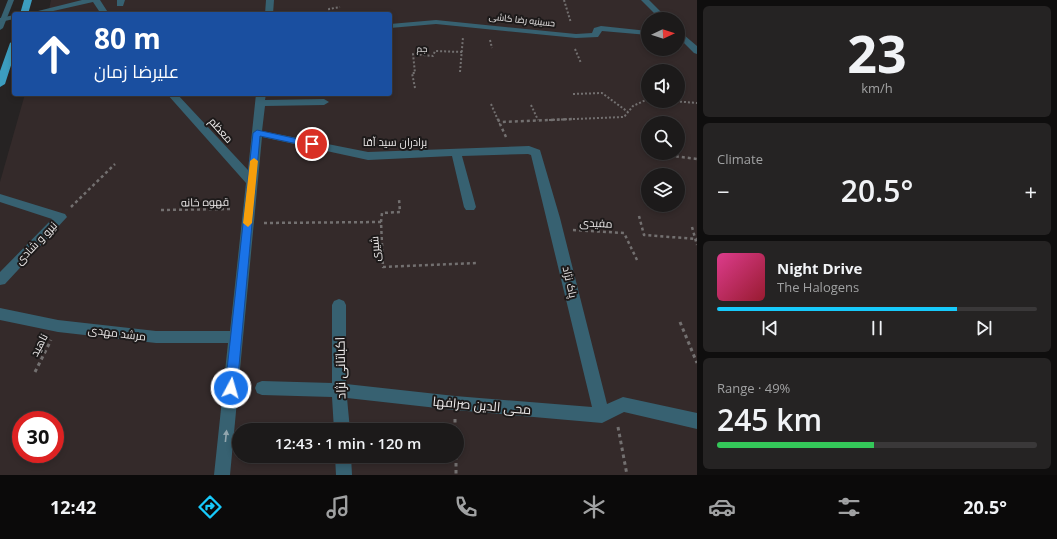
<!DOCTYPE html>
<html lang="en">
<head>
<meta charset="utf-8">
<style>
	:root { --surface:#1c1a1a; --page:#252323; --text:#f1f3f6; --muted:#a0a1a2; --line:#3a3839; --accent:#17cafb }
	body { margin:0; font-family:"Open Sans",Cairo,sans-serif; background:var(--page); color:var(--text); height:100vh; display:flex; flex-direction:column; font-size:15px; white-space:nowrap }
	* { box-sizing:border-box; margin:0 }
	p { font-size:13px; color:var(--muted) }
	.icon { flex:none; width:22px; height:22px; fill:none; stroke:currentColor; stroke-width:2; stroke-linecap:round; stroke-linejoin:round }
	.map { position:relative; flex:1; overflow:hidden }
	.panel { display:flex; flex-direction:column; gap:6px; padding:6px; background:#0f0e0e; width:360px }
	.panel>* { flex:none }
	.guide { position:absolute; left:12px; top:12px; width:380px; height:84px; border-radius:4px; box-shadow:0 2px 6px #0003,0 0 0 1px var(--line); background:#1a4fa0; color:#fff; overflow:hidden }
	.needle { width:26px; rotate:86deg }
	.controls { position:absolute; left:641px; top:12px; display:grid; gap:8px }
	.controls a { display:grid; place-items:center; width:44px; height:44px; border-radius:50%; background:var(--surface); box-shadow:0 2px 6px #0003,0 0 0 1px var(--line); font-size:20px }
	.speed { position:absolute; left:12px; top:411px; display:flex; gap:8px; font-size:20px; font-weight:700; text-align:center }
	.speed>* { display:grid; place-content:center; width:52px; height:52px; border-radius:50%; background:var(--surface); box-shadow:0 2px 6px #0003,0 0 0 1px var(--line); line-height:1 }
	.speed .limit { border:6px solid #d22; background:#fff; color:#111 }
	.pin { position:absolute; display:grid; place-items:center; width:34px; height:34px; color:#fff; margin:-17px; border:2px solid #fff; border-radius:50%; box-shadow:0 1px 4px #0007 }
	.me { position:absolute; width:44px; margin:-22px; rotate:6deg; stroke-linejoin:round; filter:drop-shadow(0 0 3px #0008) }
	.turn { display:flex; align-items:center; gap:14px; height:84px; padding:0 16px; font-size:18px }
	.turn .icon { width:52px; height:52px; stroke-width:2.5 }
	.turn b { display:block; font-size:28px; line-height:34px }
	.big { font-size:30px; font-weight:600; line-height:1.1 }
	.panel .widget { flex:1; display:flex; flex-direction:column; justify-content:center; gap:6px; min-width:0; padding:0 14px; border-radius:6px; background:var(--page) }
	.panel .dial { align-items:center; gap:0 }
	.dial b { font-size:52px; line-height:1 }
	.song { display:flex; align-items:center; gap:12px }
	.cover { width:48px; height:48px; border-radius:6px; background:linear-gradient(135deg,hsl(330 70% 55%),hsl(350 70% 35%)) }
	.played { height:4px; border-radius:2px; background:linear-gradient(90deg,var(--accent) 75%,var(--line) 75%) }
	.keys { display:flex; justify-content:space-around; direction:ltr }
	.heat { display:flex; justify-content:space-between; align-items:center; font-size:22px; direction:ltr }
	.charge { height:6px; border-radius:3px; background:linear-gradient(90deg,#34c759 49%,var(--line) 0) }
	.trip { position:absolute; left:232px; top:423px; width:232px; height:40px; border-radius:20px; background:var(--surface); box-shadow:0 2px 6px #0003,0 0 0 1px var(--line); font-weight:600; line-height:40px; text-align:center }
	.dock { display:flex; height:64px; justify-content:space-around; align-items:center; background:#0b0a0a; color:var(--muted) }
	.dock .icon { width:28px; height:28px }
	.dock .on { color:var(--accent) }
	.dock b { font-size:18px; color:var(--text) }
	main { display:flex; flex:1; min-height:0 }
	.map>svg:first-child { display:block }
	.built { fill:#342a2a; fill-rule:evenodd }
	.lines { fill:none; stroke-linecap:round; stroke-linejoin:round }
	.path-far2 { stroke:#737070; stroke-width:2; stroke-dasharray:2 2; stroke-linecap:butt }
	.path-far1 { stroke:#737070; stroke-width:2.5; stroke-dasharray:3 3; stroke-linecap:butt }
	.path { stroke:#737070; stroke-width:3; stroke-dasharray:3.5 3.5; stroke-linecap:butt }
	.lane { fill:#376171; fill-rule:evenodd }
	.street { fill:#376171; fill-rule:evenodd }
	.primary { fill:#3c9dbf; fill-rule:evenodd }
	.oneway { fill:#92a6ae }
	.route { fill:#1a73e8; stroke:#114b97 }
	.slow { fill:#f59e0b }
	.labels { text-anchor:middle; stroke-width:4; stroke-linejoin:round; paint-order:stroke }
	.far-street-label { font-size:9px; fill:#edeaea; stroke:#1d1a1a }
	.street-label { font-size:11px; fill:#edeaea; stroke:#1d1a1a }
	.near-street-label { font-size:13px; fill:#edeaea; stroke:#1d1a1a }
</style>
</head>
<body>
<main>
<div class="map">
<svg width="697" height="475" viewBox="0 0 697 475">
	<rect width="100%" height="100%" fill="#262323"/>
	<path class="built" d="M51,0H697V475H0V182L25,94H390V14H48ZM648,19H678V49H648ZM648,71H678V101H648ZM648,123H678V153H648ZM648,175H678V205H648ZM21,420H55V454H21ZM239,430H457V456H239Z"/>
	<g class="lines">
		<path class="path-far2" d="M564,0L571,23
			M330,14L329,9L340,7
			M490,40L492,48
			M575,49L581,63
			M460,72L463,37
			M415,88L412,73H415L413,54L433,56L435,51L462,52
			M573,94L602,93L628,112
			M672,101L697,103
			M491,104L498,120
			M531,105L538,120
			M549,120L624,117L633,106L648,99"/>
		<path class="path-far1" d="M498,119L500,124
			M506,137L500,124L502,122L573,119
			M658,154L697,159
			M71,207L115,164
			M161,210L233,209
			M639,216L644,235L697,239
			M381,222L382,213L400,212L399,199
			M264,223L381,222L383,267L478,263
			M692,227L697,245
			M573,230L624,233L638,262"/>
		<path class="path" d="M680,322L697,363
			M35,372L51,340
			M455,419V430
			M618,427L627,475
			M456,456V475"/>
		<path class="lane" d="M8,0H14L3,28L0,30V20Z"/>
		<path class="street" d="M82,0H100L109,14H101L93,2L40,14H26Z
			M117,0H125L123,6H117Z
			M266,0H274L273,14H265Z
			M641,0H649L668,19H660Z
			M14,15V19L0,22V18Z
			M436,20L576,34L592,33L594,28L601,26L648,31V35L602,31L598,37L576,38L436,24L390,28V24Z
			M678,30L697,46V54L694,53L678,37Z
			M167,94H177L248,170L256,94H266L265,100L324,99L329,102L324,105L265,106L262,131L368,152L529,146L540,150L560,218L607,404L623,397L697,413V429L624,412L602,423L455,410L347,398L350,430H334L332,397L262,395L257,393L255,388L257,383L262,381L332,383V305L334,301L339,299L344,301L346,305V384L455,396L592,407L531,155L528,154L462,156L476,207L474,210H466L464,207L452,156L368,160L262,137L230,475H214L228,343H156L58,332L0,320V308L58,320L156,331H230L246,183Z
			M0,194L65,214L67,217L5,284L0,285V272L52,219L0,202Z
			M335,456H351L352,475H336Z"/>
		<path class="primary" d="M24,0H32L28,14H20Z
			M14,40V56L5,84L0,87V71L10,43Z"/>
	</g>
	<defs><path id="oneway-solid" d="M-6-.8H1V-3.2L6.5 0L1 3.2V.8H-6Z"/></defs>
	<use class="oneway" href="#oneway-solid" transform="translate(226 436) rotate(-84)"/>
	<path class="route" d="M257,130L312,142L316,144L312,147L260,136L237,388L235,391L231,393L227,391L225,388L253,133Z"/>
	<path class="slow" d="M254,158L258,161L252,223L248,227L243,223L250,161Z"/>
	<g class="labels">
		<g class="far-street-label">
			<text transform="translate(522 20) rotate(6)" y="3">حسینیه رضا کاشی</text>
			<text transform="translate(422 49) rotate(1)" y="3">جم</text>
		</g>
		<g class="street-label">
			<text transform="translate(221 130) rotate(48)" y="4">معظم</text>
			<text x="395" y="146">برادران سید آقا</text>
			<text transform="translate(205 202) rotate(-1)" y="4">قهوه خانه</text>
			<text transform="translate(596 223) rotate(3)" y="4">مفیدی</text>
			<text transform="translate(36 243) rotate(-46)" y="4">نیرو و شادی</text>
			<text transform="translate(375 249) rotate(-94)" y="4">شیری</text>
			<text transform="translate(570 282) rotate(77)" y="4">پاک نژاد</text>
			<text transform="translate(117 333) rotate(7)" y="4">مرشد مهدی</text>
			<text transform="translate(39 345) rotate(-63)" y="4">ناهید</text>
		</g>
		<g class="near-street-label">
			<text transform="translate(340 368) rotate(-91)" y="5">اکباتانی نژاد</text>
			<text transform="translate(482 405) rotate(5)" y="5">محی الدین صرافها</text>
		</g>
	</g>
</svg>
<div class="controls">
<a><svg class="needle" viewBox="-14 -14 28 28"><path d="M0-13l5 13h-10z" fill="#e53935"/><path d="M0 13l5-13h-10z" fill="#a0a1a2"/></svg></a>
<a><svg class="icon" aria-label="sound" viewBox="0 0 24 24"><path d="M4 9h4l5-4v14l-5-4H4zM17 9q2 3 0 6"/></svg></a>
<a><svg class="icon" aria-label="search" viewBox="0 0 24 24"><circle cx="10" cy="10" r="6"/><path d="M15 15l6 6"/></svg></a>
<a><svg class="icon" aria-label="layers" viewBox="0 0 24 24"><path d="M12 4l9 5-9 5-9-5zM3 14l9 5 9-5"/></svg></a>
</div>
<div class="speed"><div class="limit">30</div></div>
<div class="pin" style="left:312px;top:144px;background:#d93025"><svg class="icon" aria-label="arrive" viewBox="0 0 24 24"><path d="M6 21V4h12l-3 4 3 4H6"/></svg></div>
<svg class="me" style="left:231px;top:388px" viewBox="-20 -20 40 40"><circle r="17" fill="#1a73e8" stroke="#fff" stroke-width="3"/><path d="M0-11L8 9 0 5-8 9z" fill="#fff"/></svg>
<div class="trip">12:43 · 1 min · 120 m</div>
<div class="guide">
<div class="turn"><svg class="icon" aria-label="ahead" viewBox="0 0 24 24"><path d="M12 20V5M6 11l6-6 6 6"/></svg><div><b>80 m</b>علیرضا زمان</div></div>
</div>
</div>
<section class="panel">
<div class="widget dial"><b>23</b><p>km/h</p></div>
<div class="widget"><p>Climate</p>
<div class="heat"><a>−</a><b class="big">20.5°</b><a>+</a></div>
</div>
<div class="widget">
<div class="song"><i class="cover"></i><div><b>Night Drive</b><p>The Halogens</p></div></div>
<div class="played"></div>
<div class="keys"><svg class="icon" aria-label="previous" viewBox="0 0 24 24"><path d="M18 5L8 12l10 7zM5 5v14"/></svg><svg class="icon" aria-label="pause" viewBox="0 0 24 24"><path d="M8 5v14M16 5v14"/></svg><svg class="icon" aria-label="next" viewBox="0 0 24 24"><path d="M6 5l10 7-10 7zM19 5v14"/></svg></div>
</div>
<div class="widget"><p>Range · 49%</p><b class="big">245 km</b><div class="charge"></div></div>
</section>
</main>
<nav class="dock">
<b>12:42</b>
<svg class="icon on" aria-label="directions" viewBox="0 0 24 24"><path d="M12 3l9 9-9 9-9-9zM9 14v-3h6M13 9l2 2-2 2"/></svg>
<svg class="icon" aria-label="music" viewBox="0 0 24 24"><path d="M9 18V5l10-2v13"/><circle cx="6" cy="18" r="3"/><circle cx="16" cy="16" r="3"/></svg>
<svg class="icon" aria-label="phone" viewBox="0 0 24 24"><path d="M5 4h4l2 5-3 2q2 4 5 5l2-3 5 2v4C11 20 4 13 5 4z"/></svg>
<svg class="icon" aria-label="climate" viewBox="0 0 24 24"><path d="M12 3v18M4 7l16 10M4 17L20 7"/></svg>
<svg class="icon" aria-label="car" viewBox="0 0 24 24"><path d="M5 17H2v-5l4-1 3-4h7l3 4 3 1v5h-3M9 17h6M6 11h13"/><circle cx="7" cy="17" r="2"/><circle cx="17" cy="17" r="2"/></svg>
<svg class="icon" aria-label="filters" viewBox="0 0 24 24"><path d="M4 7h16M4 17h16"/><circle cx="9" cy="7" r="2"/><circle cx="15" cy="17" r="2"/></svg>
<b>20.5°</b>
</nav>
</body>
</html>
